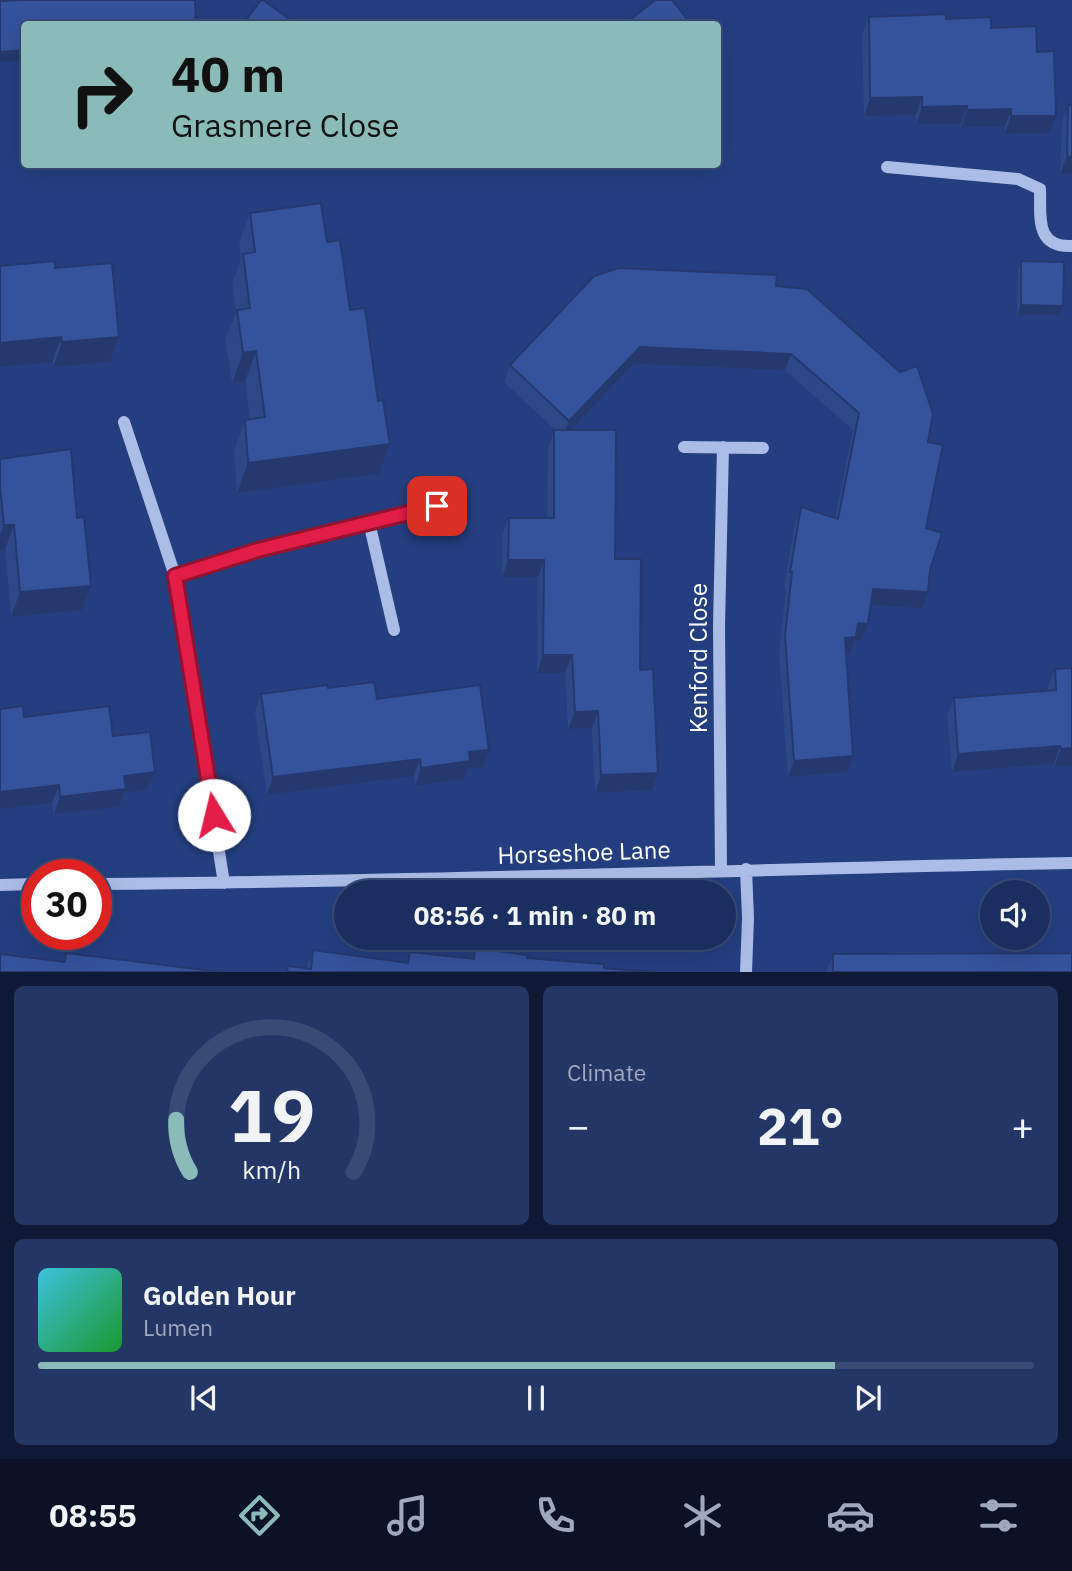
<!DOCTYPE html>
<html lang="en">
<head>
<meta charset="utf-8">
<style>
	:root { --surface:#1b2e60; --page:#243666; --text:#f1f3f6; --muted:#a0a8bd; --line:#394a75; --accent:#8bbbb9 }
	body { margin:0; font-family:"IBM Plex Sans",sans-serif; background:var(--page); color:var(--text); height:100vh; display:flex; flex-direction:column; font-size:26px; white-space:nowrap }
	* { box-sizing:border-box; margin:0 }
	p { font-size:23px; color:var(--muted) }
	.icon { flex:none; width:38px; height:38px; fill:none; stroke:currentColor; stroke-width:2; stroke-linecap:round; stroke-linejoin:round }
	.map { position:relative; height:972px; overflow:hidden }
	.panel { display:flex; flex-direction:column; gap:14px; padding:14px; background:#0f1935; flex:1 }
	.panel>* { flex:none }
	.hud { position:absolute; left:21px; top:21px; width:700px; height:147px; border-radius:7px; box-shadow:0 7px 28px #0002,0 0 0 2px var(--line); background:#8bbbb9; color:#111; overflow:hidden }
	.fabs { position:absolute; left:980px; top:880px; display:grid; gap:14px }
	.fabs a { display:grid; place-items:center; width:70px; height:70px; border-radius:50%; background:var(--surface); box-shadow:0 7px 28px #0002,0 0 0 2px var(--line); font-size:35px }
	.speed { position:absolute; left:21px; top:859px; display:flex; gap:14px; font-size:35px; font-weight:700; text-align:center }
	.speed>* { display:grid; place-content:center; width:91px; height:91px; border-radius:50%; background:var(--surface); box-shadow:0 7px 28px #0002,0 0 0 2px var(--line); line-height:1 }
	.speed .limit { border:10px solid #d22; background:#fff; color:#111 }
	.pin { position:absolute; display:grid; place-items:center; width:60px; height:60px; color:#fff; margin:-30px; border-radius:14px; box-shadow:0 4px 10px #0006 }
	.me { position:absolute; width:77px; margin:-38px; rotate:351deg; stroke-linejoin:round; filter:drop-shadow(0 0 5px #0008) }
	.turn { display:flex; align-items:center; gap:24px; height:147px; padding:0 35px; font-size:32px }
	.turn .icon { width:91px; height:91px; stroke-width:2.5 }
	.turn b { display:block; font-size:49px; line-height:60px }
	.big { font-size:52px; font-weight:700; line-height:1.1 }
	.panel .tile { flex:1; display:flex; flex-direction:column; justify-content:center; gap:10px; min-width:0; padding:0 24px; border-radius:10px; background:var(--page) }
	.panel .dial { align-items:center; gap:0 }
	.dial svg { height:182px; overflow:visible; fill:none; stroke:var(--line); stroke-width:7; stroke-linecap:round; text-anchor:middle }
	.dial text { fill:var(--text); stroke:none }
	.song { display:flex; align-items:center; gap:21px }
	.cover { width:84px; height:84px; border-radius:10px; background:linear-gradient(135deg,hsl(190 70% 55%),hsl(130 70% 35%)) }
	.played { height:7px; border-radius:4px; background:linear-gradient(90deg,var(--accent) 80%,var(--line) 80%) }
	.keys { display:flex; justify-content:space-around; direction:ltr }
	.heat { display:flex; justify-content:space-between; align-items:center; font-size:38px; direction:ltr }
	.panel .tiles { flex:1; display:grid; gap:14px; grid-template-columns:1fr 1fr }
	.tile:last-child { grid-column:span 2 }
	.trip { position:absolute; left:334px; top:880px; width:402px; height:70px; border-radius:35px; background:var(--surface); box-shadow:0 7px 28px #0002,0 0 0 2px var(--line); font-weight:700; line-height:70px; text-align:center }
	.tabs { display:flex; height:112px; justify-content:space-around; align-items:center; background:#0b1226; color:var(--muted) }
	.tabs .icon { width:49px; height:49px }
	.tabs .selected { color:var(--accent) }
	.tabs b { font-size:32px; color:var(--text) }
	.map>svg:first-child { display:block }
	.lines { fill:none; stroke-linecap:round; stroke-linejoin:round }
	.minor { stroke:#abbce6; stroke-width:12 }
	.wall { fill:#2e4787 }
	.shaded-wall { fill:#25396e }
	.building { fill:#35529d; stroke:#25396e; stroke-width:2 }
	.route-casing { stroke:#92132f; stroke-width:18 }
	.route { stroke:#e11d48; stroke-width:12 }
	.labels { text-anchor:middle; stroke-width:7; stroke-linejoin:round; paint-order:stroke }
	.street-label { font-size:24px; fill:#fff; stroke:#243e80 }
</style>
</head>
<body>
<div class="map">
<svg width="1072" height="973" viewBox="0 0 1072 973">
	<rect width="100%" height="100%" fill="#243e80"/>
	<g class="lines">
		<path class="minor" d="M887,167L1018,179L1040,189C1041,215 1034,248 1072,246
			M124,422L175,576L224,883
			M684,447L763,448
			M369,522L394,630
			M175,576L259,550L437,506
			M721,870L719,626L723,447
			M96,884C422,882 747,869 1072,863
			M0,885L37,884
			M746,973L748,918L746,869"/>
	</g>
	<path class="wall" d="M869,17L991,28L1037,52L1049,133L1005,134V127H961V124H916V115L864,116L862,34Z
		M1068,105H1072V174H1060L1062,122Z
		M250,213L327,242L350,310L390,444L379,474L237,493L234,450L245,420L250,419L245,381L232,383L225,340L236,313L232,284L241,259L239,243Z
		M1021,261L1059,315H1017L1018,270Z
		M55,268L119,337L110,362L53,367Z
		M776,286L928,442L926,528L930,570L922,608L871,605L868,624L862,640H855L850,654H846L847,772L788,777L779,652L786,589L784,588L795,524L801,507L835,518L853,430L785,370L634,364L571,430L615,559L640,670L658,773L652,790L595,793L592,728L568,729L565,673H537L538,577H502V535L509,518H547L548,447L555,430L504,382L510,365Z
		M0,459L77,518L91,586L82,610L11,617L5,549L0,550Z
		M1072,668V766L1054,767V764L952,772L947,716L954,698L1048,690V687L1055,669Z
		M328,688L377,699L483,767L467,769L464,779L415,786L414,776L267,795L255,712L261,694Z
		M0,709L24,717L113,736L155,772L148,789L124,793L119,807L54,814L52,803L0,809Z
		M475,948L527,958L604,968L654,972H286L288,966L306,968L313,950L406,963L410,952L471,959Z
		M833,954L1072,972H826Z"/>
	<path class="shaded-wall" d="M24,50V61L0,62V52Z
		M922,97L916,115L864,116L870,98Z
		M967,106L961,124H916L922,107Z
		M1011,109L1005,127H961L967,110Z
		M1011,116H1056L1049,133L1005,134Z
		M1067,156L1072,157V174H1060Z
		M1021,305L1063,306L1059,315H1017Z
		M61,337L52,362L0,367V343Z
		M119,337L110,362L53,367L62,342Z
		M640,347L791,354L785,370L634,364L563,438L569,421Z
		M256,351L245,381L232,383L243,353Z
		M390,444L379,474L237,493L248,463Z
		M4,525H14L5,549L0,550V535Z
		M508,560H544L538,577H502Z
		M91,586L82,610L11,617L20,592Z
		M873,589L928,592L922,608L867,605Z
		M858,623L868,624L862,640H855L850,654L839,655L845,638Z
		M543,655H572L565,673H537Z
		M598,711L592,728L568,729L575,712Z
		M1060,746L1054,764L952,772L958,754Z
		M1072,748V766L1054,767L1061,749Z
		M489,750L483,767L467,769L464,779L415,786L421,768L469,752Z
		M853,756L847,772L788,777L794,761Z
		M420,759L414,776L267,795L273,777Z
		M155,772L148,789L124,793L119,807L54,814L60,797L124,776Z
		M658,773L652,790L595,793L601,775Z
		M59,785L52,803L0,809V792Z"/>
	<path class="building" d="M25,0H195L196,24H24V50L0,52V1Z
		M261,0H263L296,24H243Z
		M655,0H672L691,24H625Z
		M946,14V19L991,17V28L1036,26L1037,52L1054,51L1056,116H1011V109L967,110V106L922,107V97L870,98L869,17Z
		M1068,105H1072V157L1067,156Z
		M321,203L327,242L340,240L350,310L365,308L378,401L383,400L390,444L248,463L245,420L265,417L256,351L243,353L237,310L250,308L243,254L255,252L250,213Z
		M55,261V268L112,263L119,337L62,342L61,337L0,343V266Z
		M1021,261L1064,262L1063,306L1021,305Z
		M619,268L777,275L776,286L807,289L900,372L917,366L933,414L928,442L943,445L926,528L942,533L930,570L928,592L873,589L868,624L858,623L856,637L845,638L853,756L794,761L785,636L792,572H790L801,507L838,519L859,413L791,354L640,347L569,421L510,365L594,276Z
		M554,430H616L615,559H641L640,670L653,669L658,773L601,775L598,711L575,712L572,655H543L544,560H508L509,518H554Z
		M71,449L77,518L84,517L91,586L20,592L14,525H4L0,486V459Z
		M1072,668V748L1061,749L1060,746L958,754L954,698L1056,690L1055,669Z
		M374,682L377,699L480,685L489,750L469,752L470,761L421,768L420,759L273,777L261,694L327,685L328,688Z
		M23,706L24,717L109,706L113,736L150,732L155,772L124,776L126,789L60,797L59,785L0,792V709Z
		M475,948L527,955V958L604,964V968L654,972H287L288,966L311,969L313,950L408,963L410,952L474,959Z
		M66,953L221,972H0V954L65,962Z
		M1072,953V972H833V954Z"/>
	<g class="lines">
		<g class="route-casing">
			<path id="route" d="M214,815L175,576L258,550L437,506"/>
		</g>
		<use href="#route" class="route"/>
	</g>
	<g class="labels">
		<g class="street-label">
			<text transform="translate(699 658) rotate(-90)" y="8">Kenford Close</text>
			<text transform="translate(584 853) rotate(-2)" y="8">Horseshoe Lane</text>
		</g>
	</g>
</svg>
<div class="fabs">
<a><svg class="icon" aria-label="sound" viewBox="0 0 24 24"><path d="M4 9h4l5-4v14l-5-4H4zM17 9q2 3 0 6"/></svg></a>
</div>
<div class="speed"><div class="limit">30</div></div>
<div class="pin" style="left:437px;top:506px;background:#d93025"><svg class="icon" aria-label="arrive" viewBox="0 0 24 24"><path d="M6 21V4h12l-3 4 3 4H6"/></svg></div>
<svg class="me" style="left:214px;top:815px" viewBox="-20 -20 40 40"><circle r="19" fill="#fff"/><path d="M0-13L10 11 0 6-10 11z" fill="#e11d48"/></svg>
<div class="trip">08:56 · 1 min · 80 m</div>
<div class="hud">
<div class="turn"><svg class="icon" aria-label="right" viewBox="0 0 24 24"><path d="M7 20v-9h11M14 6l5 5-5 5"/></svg><div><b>40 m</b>Grasmere Close</div></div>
</div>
</div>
<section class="panel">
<div class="tiles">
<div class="tile dial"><svg viewBox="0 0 100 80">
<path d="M14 69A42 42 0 1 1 86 69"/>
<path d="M14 69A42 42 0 0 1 8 46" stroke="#8bbbb9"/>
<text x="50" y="56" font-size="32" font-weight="700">19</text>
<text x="50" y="72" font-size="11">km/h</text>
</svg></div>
<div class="tile"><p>Climate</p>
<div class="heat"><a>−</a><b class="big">21°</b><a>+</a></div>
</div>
<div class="tile">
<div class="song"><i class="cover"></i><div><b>Golden Hour</b><p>Lumen</p></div></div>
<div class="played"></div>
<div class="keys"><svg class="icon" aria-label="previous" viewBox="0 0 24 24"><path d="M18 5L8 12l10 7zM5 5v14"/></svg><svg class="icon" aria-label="pause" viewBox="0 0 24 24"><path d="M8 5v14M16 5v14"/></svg><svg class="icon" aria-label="next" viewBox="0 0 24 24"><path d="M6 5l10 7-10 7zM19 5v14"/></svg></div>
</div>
</div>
</section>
<nav class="tabs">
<b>08:55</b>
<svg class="icon selected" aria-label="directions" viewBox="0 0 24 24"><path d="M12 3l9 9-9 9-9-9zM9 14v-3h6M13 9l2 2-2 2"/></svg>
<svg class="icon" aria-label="music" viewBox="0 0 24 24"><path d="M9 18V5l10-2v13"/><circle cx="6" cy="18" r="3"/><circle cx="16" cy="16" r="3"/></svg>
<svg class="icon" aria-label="phone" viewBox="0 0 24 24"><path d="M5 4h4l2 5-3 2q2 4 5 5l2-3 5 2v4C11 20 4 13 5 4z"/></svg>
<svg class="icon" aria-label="climate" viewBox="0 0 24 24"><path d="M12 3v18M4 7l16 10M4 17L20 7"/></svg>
<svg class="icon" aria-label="car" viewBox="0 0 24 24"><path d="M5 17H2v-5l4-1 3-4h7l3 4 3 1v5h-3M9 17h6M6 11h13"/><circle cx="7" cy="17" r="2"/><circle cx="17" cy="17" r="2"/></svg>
<svg class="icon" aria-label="filters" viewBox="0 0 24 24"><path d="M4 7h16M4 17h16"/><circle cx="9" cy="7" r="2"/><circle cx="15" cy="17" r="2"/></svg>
</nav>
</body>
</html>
